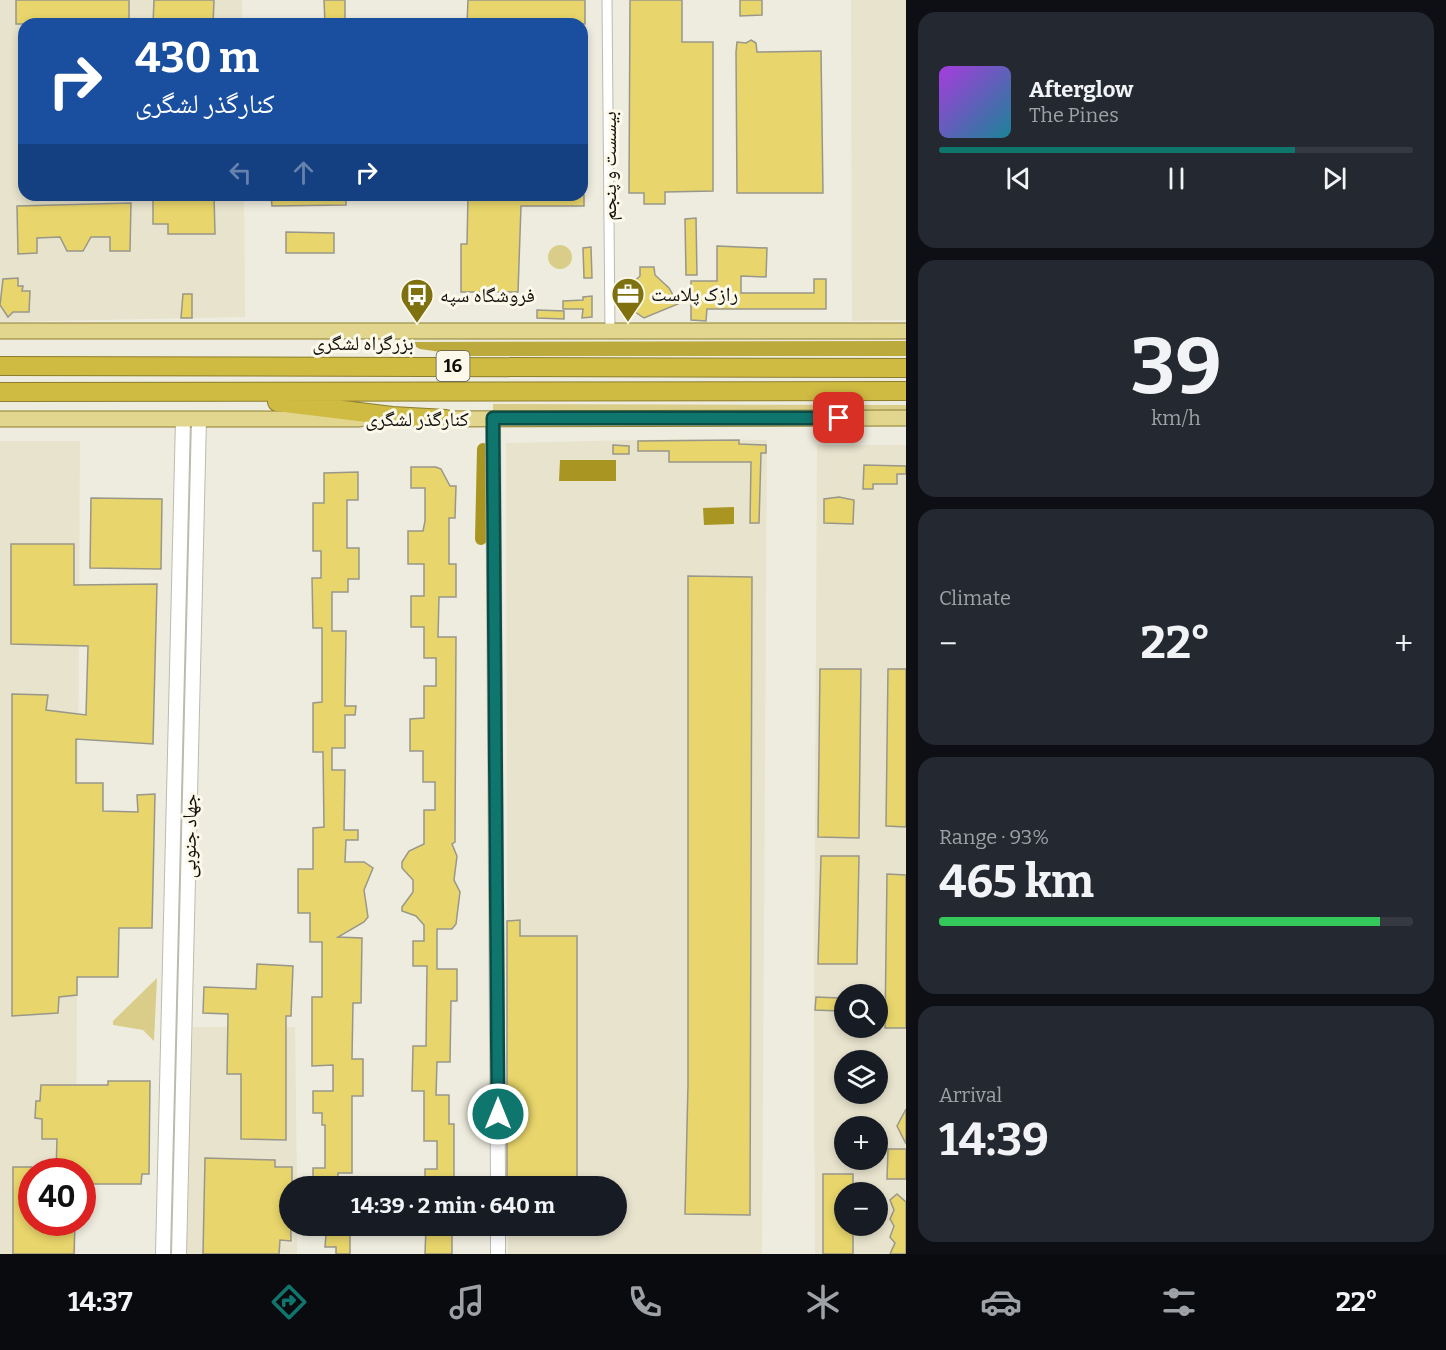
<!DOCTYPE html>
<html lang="en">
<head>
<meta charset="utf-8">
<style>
	:root { --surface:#171b24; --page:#242831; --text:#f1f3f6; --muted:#9ea1a6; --line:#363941; --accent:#0f766e }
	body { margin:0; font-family:Bitter,"Noto Naskh Arabic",serif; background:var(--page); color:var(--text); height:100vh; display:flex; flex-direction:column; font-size:22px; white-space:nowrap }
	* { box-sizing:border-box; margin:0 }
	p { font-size:20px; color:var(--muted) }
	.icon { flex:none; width:33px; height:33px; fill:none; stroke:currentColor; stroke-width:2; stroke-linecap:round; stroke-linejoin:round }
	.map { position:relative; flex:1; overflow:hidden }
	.details { display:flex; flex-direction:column; gap:12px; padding:12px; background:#0d0f14; width:540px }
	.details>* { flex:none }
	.hud { position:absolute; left:18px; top:18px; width:570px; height:183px; border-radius:18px; box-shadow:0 3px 9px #0003; background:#1a4fa0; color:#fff; overflow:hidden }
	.fabs { position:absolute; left:834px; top:984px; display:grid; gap:12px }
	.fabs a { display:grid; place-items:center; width:54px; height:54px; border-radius:50%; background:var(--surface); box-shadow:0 3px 9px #0003; font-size:30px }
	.speed { position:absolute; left:18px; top:1158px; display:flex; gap:12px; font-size:30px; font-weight:700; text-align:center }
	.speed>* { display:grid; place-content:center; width:78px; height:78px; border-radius:50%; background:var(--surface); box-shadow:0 3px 9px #0003; line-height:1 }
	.speed .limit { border:9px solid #d22; background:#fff; color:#111 }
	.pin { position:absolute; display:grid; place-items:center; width:51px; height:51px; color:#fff; margin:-26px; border-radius:12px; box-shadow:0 3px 9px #0006 }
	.me { position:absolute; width:66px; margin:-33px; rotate:0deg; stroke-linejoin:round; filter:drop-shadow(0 0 4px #0008) }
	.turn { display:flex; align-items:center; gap:21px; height:126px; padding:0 18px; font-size:27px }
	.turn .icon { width:78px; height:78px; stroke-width:2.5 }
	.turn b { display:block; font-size:42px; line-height:51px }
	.lanes { display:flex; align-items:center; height:57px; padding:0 18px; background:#0003; justify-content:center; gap:30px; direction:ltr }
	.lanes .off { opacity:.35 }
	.big { font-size:45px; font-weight:700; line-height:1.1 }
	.details .card { flex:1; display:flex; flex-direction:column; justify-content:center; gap:9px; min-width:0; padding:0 21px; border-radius:18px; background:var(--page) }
	.details .dial { align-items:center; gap:0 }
	.dial b { font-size:78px; line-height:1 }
	.song { display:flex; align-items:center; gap:18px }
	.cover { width:72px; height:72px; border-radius:9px; background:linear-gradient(135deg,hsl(280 70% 55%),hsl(190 70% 35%)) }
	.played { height:6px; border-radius:3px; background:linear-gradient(90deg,var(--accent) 75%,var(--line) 75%) }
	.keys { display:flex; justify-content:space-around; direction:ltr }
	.heat { display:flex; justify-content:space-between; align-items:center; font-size:33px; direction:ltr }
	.charge { height:9px; border-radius:4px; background:linear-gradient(90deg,#34c759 93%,var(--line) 0) }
	.trip { position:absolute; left:279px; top:1176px; width:348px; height:60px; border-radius:30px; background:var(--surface); box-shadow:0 3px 9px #0003; font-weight:700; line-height:60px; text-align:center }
	.tab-bar { display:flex; height:96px; justify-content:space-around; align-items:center; background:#090b0e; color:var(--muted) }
	.tab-bar .icon { width:42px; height:42px }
	.tab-bar .active { color:var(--accent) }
	.tab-bar b { font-size:27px; color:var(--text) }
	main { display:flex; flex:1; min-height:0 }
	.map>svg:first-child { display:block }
	.built { fill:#e7e3cd; fill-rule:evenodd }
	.green { fill:#d9cd89 }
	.forest { fill:#bdaa3d }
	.water { fill:#a99622 }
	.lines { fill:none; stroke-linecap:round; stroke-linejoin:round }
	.canal { stroke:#a99622; stroke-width:12 }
	.building { fill:#e8d56b; stroke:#99978a; stroke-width:1.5 }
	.street-casing { stroke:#bdbbad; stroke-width:11 }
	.secondary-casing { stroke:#bdbbad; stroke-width:16 }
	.primary-casing { stroke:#8c7e2e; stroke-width:17 }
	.highway-casing { stroke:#8c7e2e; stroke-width:20 }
	.street { stroke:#fff; stroke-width:9 }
	.secondary { stroke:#fff; stroke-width:14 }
	.primary { stroke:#e2d68e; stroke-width:15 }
	.highway { stroke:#cfba42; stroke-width:18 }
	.route-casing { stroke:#0a4d48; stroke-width:15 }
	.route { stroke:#0f766e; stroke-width:10 }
	.labels { text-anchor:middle; stroke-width:6; stroke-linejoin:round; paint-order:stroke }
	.shield { fill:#fcf9eb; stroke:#57554e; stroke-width:1.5 }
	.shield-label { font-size:18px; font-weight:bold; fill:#100f0a }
	.street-label { font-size:20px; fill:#100f0a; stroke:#fcf9eb }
	.poi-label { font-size:20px; fill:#100f0a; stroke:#fcf9eb; text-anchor:start }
</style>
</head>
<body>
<main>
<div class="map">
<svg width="906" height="1254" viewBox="0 0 906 1254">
	<rect width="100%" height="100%" fill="#eeecde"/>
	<path class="built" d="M0,0H242V24H24V195H244L245,317L0,322Z
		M851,0H906V320L852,321Z
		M680,439L767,440L762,1254H508V1226H616V1186H508L506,443Z
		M0,441H80L76,1171L32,1172V1222L76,1223V1254H0Z
		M817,445H906V1254H815L814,1015ZM844,994H878V1028H844ZM844,1060H878V1094H844ZM844,1126H878V1160H844ZM844,1192H878V1226H844Z
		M193,1027H295L297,1186H290V1226H297V1254H184Z"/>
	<path class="green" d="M548 257a12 12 0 1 1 24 0a12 12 0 1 1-24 0Z
		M493,404L906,405V414L493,415Z
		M157,978L154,1041L143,1030L113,1025V1021Z"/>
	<path class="forest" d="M906,341V356H468L420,349L407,342Z"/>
	<path class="water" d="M560,460H616V481H559Z
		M734,507V524L704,525L703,508Z"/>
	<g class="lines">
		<path class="canal" d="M481,539L483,449"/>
	</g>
	<path class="building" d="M16,0H129V24H16Z
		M154,0H214L213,24H153Z
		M324,0H345V24H325Z
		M468,0H585V24H467Z
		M630,0H682V42H713V191L665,192V204H644V193H629Z
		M740,0H762V15L740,16Z
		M751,40L756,43L757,52L821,51L823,193H737L736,52L737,42L746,43Z
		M153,195H214L215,234H168V224H153Z
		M271,195H346V205L272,206Z
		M468,195H584V206H521L518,292H461V244H467Z
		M131,203L130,251H110V237H91L83,251H67L60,237L37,238V253L18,254L17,206Z
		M696,218L697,275H686L685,219Z
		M286,232L334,233V253H286Z
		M717,246L767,248L766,277L741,276V293H814V279H826V309H707L706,321L691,320V281H717Z
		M591,247L592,278H584L583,248Z
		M640,267H654L655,275L669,288L678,304L644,318L616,299L626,285L629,286L640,276Z
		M18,278V286H23L22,291H30L29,312H13L8,317L0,305L3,279Z
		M183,294H192V318H181Z
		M592,296V317L582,318L583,309H563V301L583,300V297Z
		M537,310L564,311V319L537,318Z
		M739,440V444L766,445V453H761L759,523H750L751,462H669V451H638V441Z
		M613,445L629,446V454H613Z
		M864,465L906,466V474H897V484H873V489H863Z
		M411,467H436L441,469L450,486H456L455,518H449V564H456V597H439L438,637H456L455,842L452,844L457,856L454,880L460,892L456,924L452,929H437V969H457V1001H451L450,1062H437L436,1095H449V1124H454V1186H425V1169H437V1141H424V1091H412L413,1046H426L427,966H413V941H424V925L416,916L402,911V907L413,892V880L402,868V862L409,851L424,844V810H435V782H423V751H410V719L424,718V686H436V658H424V627H411V596H424V564H408V531H423L425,521V488H411Z
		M358,472V500H347V548H359V579H348V592H332V631H346L345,706H356L355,715H345V748H332V770H345L344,830H358V840H346L345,862H364L373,868L364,890L368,917L364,922L338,937L362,938L361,1003H353L352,1059H363V1096H352V1173H338V1186H313V1168H325V1125H322V1113H313V1091H333V1065L312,1066V997H322V942H310V913H298V869H313V828L324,827L323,752H313V703L322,702V628H313L312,578H321V551H313V503H324V473Z
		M839,497L854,500L853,524L824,523V499Z
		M91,498L162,499L161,569L90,568Z
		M11,544H74V585L157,584L153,744L76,739V783H103V811L138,812L137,795L155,794L152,928H119L118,977H77V995L59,997L58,1013L12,1016V694L48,695L46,710L86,715L88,646L11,644Z
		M688,576L752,577L750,1215L685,1214L688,1084Z
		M820,669H861L859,838L818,837Z
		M888,669H906V827L886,826Z
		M821,856H859L857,964H818Z
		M887,874L906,875V1028H885Z
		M520,920V936H577V1186H507V921Z
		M257,964L293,966L291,1016H286V1140L241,1139V1074H227L228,1014L203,1013L204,987L256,989Z
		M816,997L840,998L839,1011L815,1010Z
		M108,1081H150L149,1174H142L141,1184H82V1172H56L57,1139H42V1119L35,1118L36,1101H40L41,1085H108Z
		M906,1109V1144L897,1126Z
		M888,1149H906V1179H887Z
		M205,1158L275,1160V1167H292V1186H290L291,1241L280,1240L279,1254H203Z
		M13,1167H32V1222H75L74,1254H13Z
		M823,1174H853V1192H844V1226H853V1254H823Z
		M897,1194L906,1202V1254H890L895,1243L890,1237L894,1226L890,1219L894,1210L890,1200Z
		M313,1226H350V1254H336V1247H325L326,1234H313Z
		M426,1226H452V1254H425Z"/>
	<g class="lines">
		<g class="street-casing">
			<path id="street" d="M607,0L610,331"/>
		</g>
		<g class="secondary-casing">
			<path id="secondary" d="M493,419L498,1186
				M498,1226V1254
				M163,1254L183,419
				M179,1254L199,419"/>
		</g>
		<g class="primary-casing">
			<path id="primary" d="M0,331H906
				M0,419H360
				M435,419L906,418"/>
		</g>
		<g class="highway-casing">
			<path id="highway" d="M0,366L906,368
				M0,392L906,391
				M277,402L392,416L446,419"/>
		</g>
		<use href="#street" class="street"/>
		<use href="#secondary" class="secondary"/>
		<use href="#primary" class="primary"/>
		<use href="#highway" class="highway"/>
	</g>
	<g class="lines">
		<g class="route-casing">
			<path id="route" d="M498,1114L493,418H839"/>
		</g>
		<use href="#route" class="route"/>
	</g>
	<defs>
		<g id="office-pin" transform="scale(1.725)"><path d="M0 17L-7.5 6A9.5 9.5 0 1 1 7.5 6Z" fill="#7f7010" stroke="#fcf9eb"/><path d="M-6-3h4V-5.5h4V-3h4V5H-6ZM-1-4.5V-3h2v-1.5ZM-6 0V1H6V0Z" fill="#fff"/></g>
		<g id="bus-pin" transform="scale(1.725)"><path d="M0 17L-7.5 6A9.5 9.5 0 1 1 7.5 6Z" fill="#7f7010" stroke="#fcf9eb"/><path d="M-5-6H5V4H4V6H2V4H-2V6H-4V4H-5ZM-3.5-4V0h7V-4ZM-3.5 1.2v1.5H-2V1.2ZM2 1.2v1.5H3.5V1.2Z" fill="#fff"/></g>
	</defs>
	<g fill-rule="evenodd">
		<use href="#office-pin" x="628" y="294"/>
		<use href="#bus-pin" x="417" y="295"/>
	</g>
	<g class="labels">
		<rect class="shield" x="436.5" y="351" width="33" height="30" rx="4.5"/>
		<g class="shield-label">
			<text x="453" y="372">16</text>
		</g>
		<g class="street-label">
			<text transform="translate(609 166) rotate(-90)" y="7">بیسست و پنجم</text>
			<text x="363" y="350">بزرگراه لشگری</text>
			<text x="417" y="426">کنارگذر لشگری</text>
			<text transform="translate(189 836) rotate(-89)" y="7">جهاد جنوبی</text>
		</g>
		<g class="poi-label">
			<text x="651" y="301">رازک پلاست</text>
			<text x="440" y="302">فروشگاه سپه</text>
		</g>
	</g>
</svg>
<div class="fabs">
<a><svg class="icon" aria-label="search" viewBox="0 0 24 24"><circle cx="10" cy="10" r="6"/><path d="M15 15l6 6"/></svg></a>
<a><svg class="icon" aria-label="layers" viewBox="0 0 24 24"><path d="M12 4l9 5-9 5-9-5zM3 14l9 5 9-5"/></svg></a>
<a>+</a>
<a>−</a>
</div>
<div class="speed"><div class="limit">40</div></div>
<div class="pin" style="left:839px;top:418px;background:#d93025"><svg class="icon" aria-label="arrive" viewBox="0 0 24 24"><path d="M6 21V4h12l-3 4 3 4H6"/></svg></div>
<svg class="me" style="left:498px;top:1114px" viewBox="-20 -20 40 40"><circle r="17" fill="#0f766e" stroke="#fff" stroke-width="3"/><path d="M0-11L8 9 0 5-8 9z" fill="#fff"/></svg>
<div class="trip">14:39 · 2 min · 640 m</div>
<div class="hud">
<div class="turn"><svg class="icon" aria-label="right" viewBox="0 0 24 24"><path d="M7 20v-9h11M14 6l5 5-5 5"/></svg><div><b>430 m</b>کنارگذر لشگری</div></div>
<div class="lanes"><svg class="icon off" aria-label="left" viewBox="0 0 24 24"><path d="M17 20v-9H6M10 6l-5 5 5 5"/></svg><svg class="icon off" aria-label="ahead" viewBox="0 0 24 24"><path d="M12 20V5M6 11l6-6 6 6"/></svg><svg class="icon" aria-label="right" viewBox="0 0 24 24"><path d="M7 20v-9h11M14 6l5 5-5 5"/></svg></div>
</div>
</div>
<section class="details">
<div class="card">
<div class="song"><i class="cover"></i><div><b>Afterglow</b><p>The Pines</p></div></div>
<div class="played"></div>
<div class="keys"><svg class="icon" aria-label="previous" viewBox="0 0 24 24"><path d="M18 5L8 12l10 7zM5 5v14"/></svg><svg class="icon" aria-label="pause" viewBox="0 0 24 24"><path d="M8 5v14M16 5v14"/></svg><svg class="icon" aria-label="next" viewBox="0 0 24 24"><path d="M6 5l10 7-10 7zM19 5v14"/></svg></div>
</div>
<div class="card dial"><b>39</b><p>km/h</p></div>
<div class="card"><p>Climate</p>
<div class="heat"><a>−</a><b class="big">22°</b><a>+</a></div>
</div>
<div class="card"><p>Range · 93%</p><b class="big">465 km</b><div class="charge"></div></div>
<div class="card"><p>Arrival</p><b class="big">14:39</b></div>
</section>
</main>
<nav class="tab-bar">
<b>14:37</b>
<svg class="icon active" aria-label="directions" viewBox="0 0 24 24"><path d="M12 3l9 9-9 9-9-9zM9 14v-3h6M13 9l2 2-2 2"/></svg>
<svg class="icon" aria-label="music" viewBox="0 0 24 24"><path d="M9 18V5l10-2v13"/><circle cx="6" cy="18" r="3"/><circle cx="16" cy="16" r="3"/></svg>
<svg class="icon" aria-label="phone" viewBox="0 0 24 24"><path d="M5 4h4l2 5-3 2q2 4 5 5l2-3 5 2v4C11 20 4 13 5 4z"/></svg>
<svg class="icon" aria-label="climate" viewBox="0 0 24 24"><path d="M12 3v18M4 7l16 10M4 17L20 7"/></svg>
<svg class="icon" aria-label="car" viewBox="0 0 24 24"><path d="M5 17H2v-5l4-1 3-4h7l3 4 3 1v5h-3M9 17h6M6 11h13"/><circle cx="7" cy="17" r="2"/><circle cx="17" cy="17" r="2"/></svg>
<svg class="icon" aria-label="filters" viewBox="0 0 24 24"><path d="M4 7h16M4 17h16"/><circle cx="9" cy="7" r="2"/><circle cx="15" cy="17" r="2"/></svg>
<b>22°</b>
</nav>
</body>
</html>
